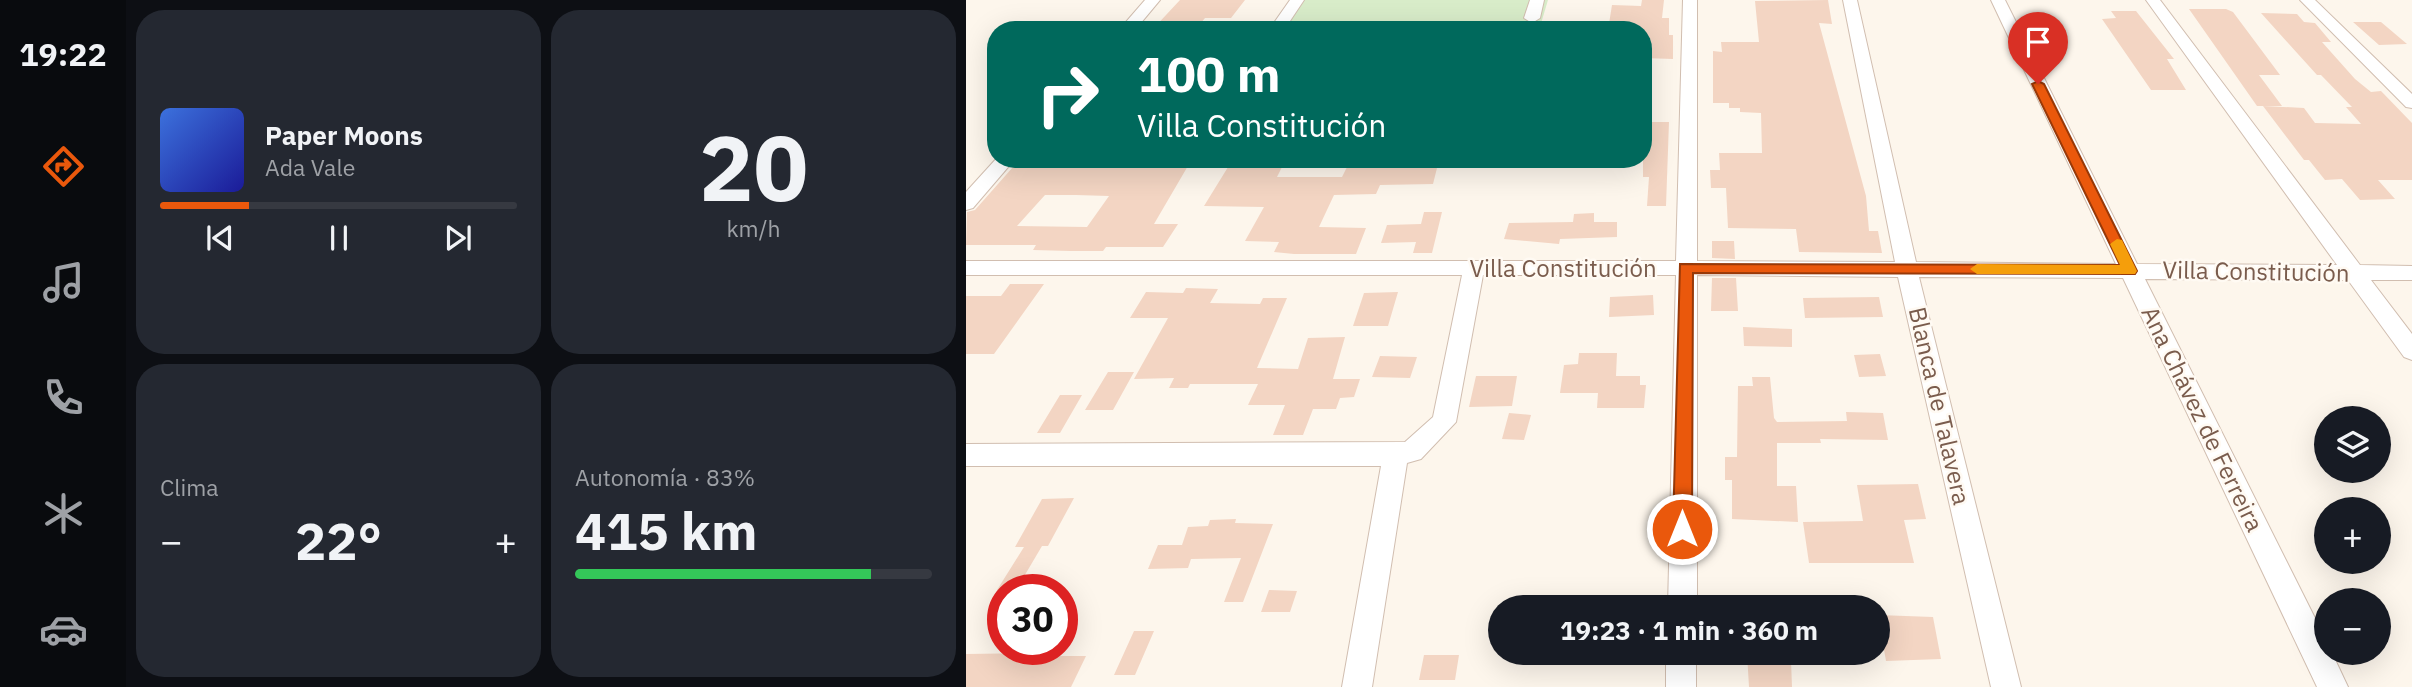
<!DOCTYPE html>
<html lang="es">
<head>
<meta charset="utf-8">
<style>
	:root { --surface:#171b24; --page:#242831; --text:#f1f3f6; --muted:#9ea1a6; --line:#363941; --accent:#ea580c }
	body { margin:0; font-family:"IBM Plex Sans",sans-serif; background:var(--page); color:var(--text); height:100vh; display:flex; flex-direction:column; font-size:26px; white-space:nowrap }
	* { box-sizing:border-box; margin:0 }
	p { font-size:23px; color:var(--muted) }
	.icon { flex:none; width:38px; height:38px; fill:none; stroke:currentColor; stroke-width:2; stroke-linecap:round; stroke-linejoin:round }
	.map { position:relative; flex:1; overflow:hidden }
	.sheet { display:flex; flex-direction:column; gap:10px; padding:10px; background:#0d0f14; width:840px }
	.sheet>* { flex:none }
	.top-card { position:absolute; left:21px; top:21px; width:665px; height:147px; border-radius:28px; box-shadow:0 7px 28px #0002; background:#00695c; color:#fff; overflow:hidden }
	.fabs { position:absolute; left:1348px; top:406px; display:grid; gap:14px }
	.fabs a { display:grid; place-items:center; width:77px; height:77px; border-radius:50%; background:var(--surface); box-shadow:0 7px 28px #0002; font-size:35px }
	.speed { position:absolute; left:21px; top:574px; display:flex; gap:14px; font-size:35px; font-weight:700; text-align:center }
	.speed>* { display:grid; place-content:center; width:91px; height:91px; border-radius:50%; background:var(--surface); box-shadow:0 7px 28px #0002; line-height:1 }
	.speed .limit { border:10px solid #d22; background:#fff; color:#111 }
	.pin { position:absolute; display:grid; place-items:center; width:60px; height:60px; color:#fff; margin:-72px -30px; border-radius:50% 50% 50% 0; rotate:-45deg; box-shadow:0 0 7px #0007 }
	.pin .icon { rotate:45deg }
	.me { position:absolute; width:77px; margin:-38px; rotate:0deg; stroke-linejoin:round; filter:drop-shadow(0 0 5px #0008) }
	.turn { display:flex; align-items:center; gap:24px; height:147px; padding:0 35px; font-size:32px }
	.turn .icon { width:91px; height:91px; stroke-width:2.5 }
	.turn b { display:block; font-size:49px; line-height:60px }
	.big { font-size:52px; font-weight:700; line-height:1.1 }
	.sheet .card { flex:1; display:flex; flex-direction:column; justify-content:center; gap:10px; min-width:0; padding:0 24px; border-radius:28px; background:var(--page) }
	.sheet .dial { align-items:center; gap:0 }
	.dial b { font-size:91px; line-height:1 }
	.song { display:flex; align-items:center; gap:21px }
	.cover { width:84px; height:84px; border-radius:10px; background:linear-gradient(135deg,hsl(220 70% 55%),hsl(240 70% 35%)) }
	.played { height:7px; border-radius:4px; background:linear-gradient(90deg,var(--accent) 25%,var(--line) 25%) }
	.keys { display:flex; justify-content:space-around; direction:ltr }
	.heat { display:flex; justify-content:space-between; align-items:center; font-size:38px; direction:ltr }
	.charge { height:10px; border-radius:5px; background:linear-gradient(90deg,#34c759 83%,var(--line) 0) }
	.sheet .tiles { flex:1; display:grid; gap:10px; grid-template-columns:repeat(2,1fr) }
	.trip { position:absolute; left:522px; top:595px; width:402px; height:70px; border-radius:35px; background:var(--surface); box-shadow:0 7px 28px #0002; font-weight:700; line-height:70px; text-align:center }
	main { display:flex; flex:1; min-height:0 }
	.tab-bar { display:flex; flex-direction:column; width:126px; justify-content:space-around; align-items:center; background:#090b0e; color:var(--muted) }
	.tab-bar .icon { width:49px; height:49px }
	.tab-bar .active { color:var(--accent) }
	.tab-bar b { font-size:32px; color:var(--text) }
	.map>svg:first-child { display:block }
	.green { fill:#d8ecc9 }
	.building { fill:#f3d5c3; fill-rule:evenodd }
	.lines { fill:none; stroke-linecap:round; stroke-linejoin:round }
	.minor-casing { stroke:#d1beb0; stroke-width:2 }
	.minor { fill:#fff; fill-rule:evenodd }
	.route { fill:#ea580c; stroke:#983908; stroke-width:2 }
	.slow { fill:#f59e0b }
	.labels { text-anchor:middle; stroke-width:5; stroke-linejoin:round; paint-order:stroke }
	.street-label { font-size:24px; fill:#7a5c4d; stroke:#fffaf3 }
</style>
</head>
<body>
<main>
<nav class="tab-bar">
<b>19:22</b>
<svg class="icon active" aria-label="directions" viewBox="0 0 24 24"><path d="M12 3l9 9-9 9-9-9zM9 14v-3h6M13 9l2 2-2 2"/></svg>
<svg class="icon" aria-label="music" viewBox="0 0 24 24"><path d="M9 18V5l10-2v13"/><circle cx="6" cy="18" r="3"/><circle cx="16" cy="16" r="3"/></svg>
<svg class="icon" aria-label="phone" viewBox="0 0 24 24"><path d="M5 4h4l2 5-3 2q2 4 5 5l2-3 5 2v4C11 20 4 13 5 4z"/></svg>
<svg class="icon" aria-label="climate" viewBox="0 0 24 24"><path d="M12 3v18M4 7l16 10M4 17L20 7"/></svg>
<svg class="icon" aria-label="car" viewBox="0 0 24 24"><path d="M5 17H2v-5l4-1 3-4h7l3 4 3 1v5h-3M9 17h6M6 11h13"/><circle cx="7" cy="17" r="2"/><circle cx="17" cy="17" r="2"/></svg>
</nav>
<section class="sheet">
<div class="tiles">
<div class="card">
<div class="song"><i class="cover"></i><div><b>Paper Moons</b><p>Ada Vale</p></div></div>
<div class="played"></div>
<div class="keys"><svg class="icon" aria-label="previous" viewBox="0 0 24 24"><path d="M18 5L8 12l10 7zM5 5v14"/></svg><svg class="icon" aria-label="pause" viewBox="0 0 24 24"><path d="M8 5v14M16 5v14"/></svg><svg class="icon" aria-label="next" viewBox="0 0 24 24"><path d="M6 5l10 7-10 7zM19 5v14"/></svg></div>
</div>
<div class="card dial"><b>20</b><p>km/h</p></div>
<div class="card"><p>Clima</p>
<div class="heat"><a>−</a><b class="big">22°</b><a>+</a></div>
</div>
<div class="card"><p>Autonomía · 83%</p><b class="big">415 km</b><div class="charge"></div></div>
</div>
</section>
<div class="map">
<svg width="1446" height="687" viewBox="0 0 1446 687">
	<rect width="100%" height="100%" fill="#fdf6ec"/>
	<path class="green" d="M338,0H582L573,30H317Z"/>
	<path class="building" d="M214,0H279L265,18H239L229,30H186Z
		M676,0H698L696,18H703V35H707V59L677,58V30H642L646,5L675,6Z
		M862,0L866,24L853,23L900,196L903,231H912L916,253L833,252L830,229L762,228L760,188H745L744,170H754L753,153H796L795,113L774,112V108H763V103H747V51L756,52L755,42H793L789,1Z
		M1223,9H1260L1267,12L1314,75H1293L1316,106H1291Z
		M1145,11H1170L1208,59H1201L1220,90H1185L1136,19L1150,18Z
		M1295,13L1331,14L1338,22L1349,23L1365,42H1356L1389,79L1405,92L1415,91L1446,123V180H1412L1429,199L1394,200L1376,179L1359,180L1343,160H1338L1297,106L1338,108L1349,123L1395,124L1380,107H1386L1355,75H1351Z
		M1387,22H1415L1441,44L1413,45Z
		M677,122H703L700,206H681L683,177H677Z
		M75,159H105L101,165H143L147,159H226L188,224H212L197,247H140L137,251H104L67,250L70,245H0L1,212L9,210L47,167H68ZM79,195H110L143,196L121,227L51,226Z
		M267,159H320L311,177H376L385,159H432L429,165L472,164L467,184L414,185L410,194L368,195L353,227L400,228L390,254H328L308,252L313,242L279,241L298,207L238,206Z
		M458,212H476L466,253H447L450,242L415,243L421,225L455,224Z
		M628,213V222H651V237L594,239L593,244L538,239L543,223L607,222L608,214Z
		M746,241H768L769,259L746,258Z
		M746,278H770L772,311H745Z
		M44,284H78L28,354H0V296H35Z
		M220,288L252,289L244,303L294,304L297,298H321L291,368L332,369L342,338L379,337L367,379H394L388,397L374,398L370,409H347L337,435H307L319,405H282L292,384H224L222,388H203L208,378L168,379L202,318H164L180,292L217,293Z
		M432,292L422,326H387L398,293Z
		M687,295L688,315L643,317L644,297Z
		M913,297L917,317L839,318L837,298Z
		M777,327L826,329V347L778,346Z
		M613,353H651L650,376H674V385H680L678,408H631L632,393H594L598,365L612,364Z
		M914,354L920,376L893,377L888,355Z
		M414,356L451,357L444,378L406,377Z
		M142,372H168L147,410H119Z
		M510,376H551L546,406L503,407Z
		M786,377H804L808,418L811,422L881,421L880,412L917,413L922,440L854,439L855,443H811V486H830L832,522L766,519V480H759V457H771L772,386H787Z
		M94,395H116L94,433H71Z
		M543,413L565,415L558,440L536,439Z
		M952,484L960,519L938,520L948,563H843L837,522L897,521L891,485Z
		M108,498L82,546H76L50,590H31L58,547H49L76,499Z
		M270,519L269,523L307,524L277,602H258L275,558L225,559L222,568L182,569L192,545H216L222,527L242,526L244,520Z
		M303,590L331,591L324,612H295Z
		M912,615L967,617L975,659L920,661Z
		M168,631H188L169,675H148Z
		M78,653L77,656H120L105,687H0V654Z
		M781,653H820L821,660H825L826,687H783Z
		M458,655H493L489,680H453Z"/>
	<g class="lines">
		<g class="minor-casing">
			<path id="minor" d="M179,0H194L169,30H153Z
				M324,0H338L318,30H303Z
				M564,0H578L574,18L566,23L558,18Z
				M717,0H731V261L929,262L877,0H891L950,262L1150,264L1025,0H1039L1171,264L1371,265L1180,0H1194L1394,265L1446,266V280H1405L1446,334V360L1438,357L1382,280L1179,279L1360,640V653H1366L1382,687H1351L1157,278L953,277L1055,687H1025L932,277L731,275V607H702L710,275H517L490,422L455,459L441,463L406,687H376L415,466H0V444L439,442L467,417L496,275H0V261H710Z
				M1334,0H1349L1446,94V108L1440,107Z
				M30,159H49L7,208L0,210V192Z
				M700,653H730V687H700Z"/>
		</g>
		<use href="#minor" class="minor"/>
	</g>
	<path class="route" d="M1072,81L1078,84L1171,271L1169,274L727,273L726,529L723,535L716,538L710,535L707,529L714,264L1154,265L1066,84Z"/>
	<path class="slow" d="M1151,239L1156,240L1171,271L1169,274H1011L1004,269L1011,264L1154,265L1144,244Z"/>
	<g class="labels">
		<g class="street-label">
			<text x="597" y="277">Villa Constitución</text>
			<text transform="translate(1290 272) rotate(1)" y="8">Villa Constitución</text>
			<text transform="translate(973 406) rotate(77)" y="8">Blanca de Talavera</text>
			<text transform="translate(1236 419) rotate(64)" y="8">Ana Chávez de Ferreira</text>
		</g>
	</g>
</svg>
<div class="fabs">
<a><svg class="icon" aria-label="layers" viewBox="0 0 24 24"><path d="M12 4l9 5-9 5-9-5zM3 14l9 5 9-5"/></svg></a>
<a>+</a>
<a>−</a>
</div>
<div class="speed"><div class="limit">30</div></div>
<div class="pin" style="left:1072px;top:84px;background:#d93025"><svg class="icon" aria-label="arrive" viewBox="0 0 24 24"><path d="M6 21V4h12l-3 4 3 4H6"/></svg></div>
<svg class="me" style="left:716px;top:529px" viewBox="-20 -20 40 40"><circle r="17" fill="#ea580c" stroke="#fff" stroke-width="3"/><path d="M0-11L8 9 0 5-8 9z" fill="#fff"/></svg>
<div class="trip">19:23 · 1 min · 360 m</div>
<div class="top-card">
<div class="turn"><svg class="icon" aria-label="right" viewBox="0 0 24 24"><path d="M7 20v-9h11M14 6l5 5-5 5"/></svg><div><b>100 m</b>Villa Constitución</div></div>
</div>
</div>
</main>
</body>
</html>
